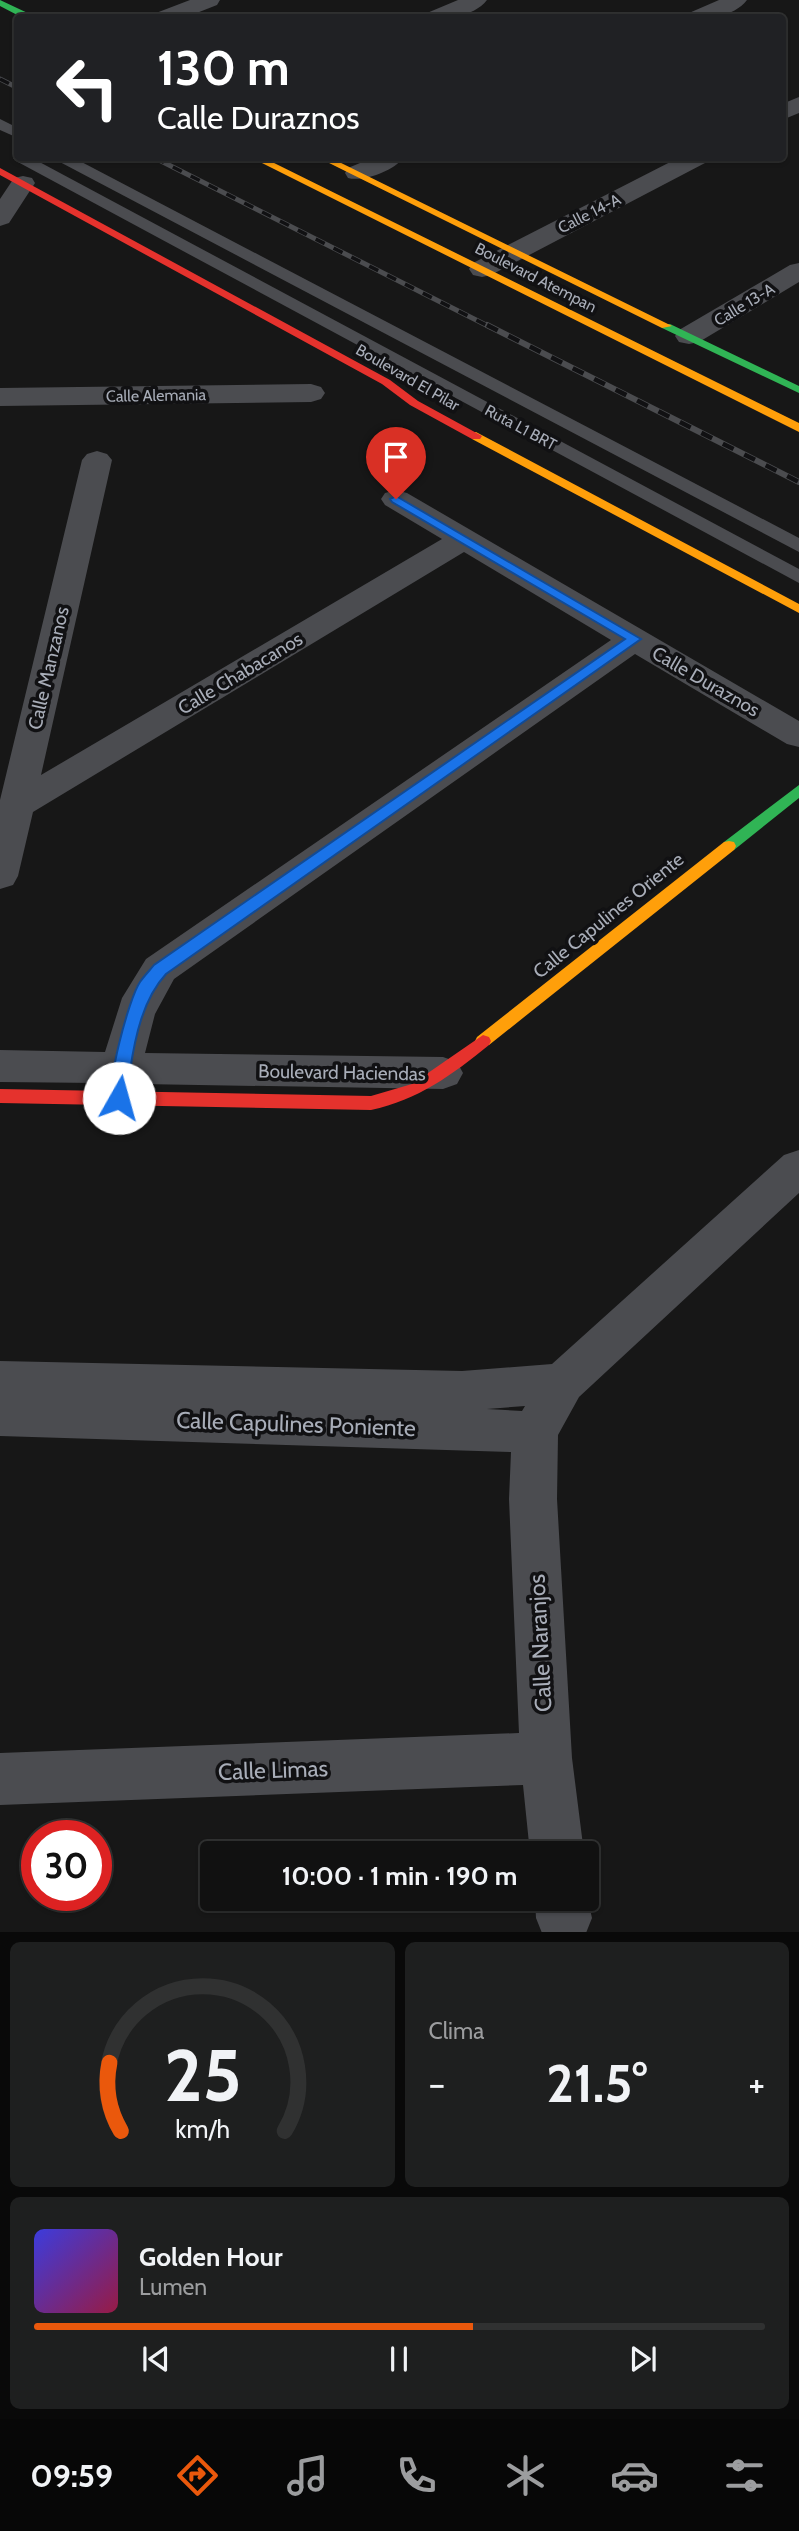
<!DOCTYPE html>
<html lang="es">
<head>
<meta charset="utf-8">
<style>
	:root { --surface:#111; --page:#1e1f1f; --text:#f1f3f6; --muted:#9c9d9f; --line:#303131; --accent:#ea580c }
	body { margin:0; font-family:Cabin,sans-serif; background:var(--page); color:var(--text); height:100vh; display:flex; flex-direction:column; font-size:26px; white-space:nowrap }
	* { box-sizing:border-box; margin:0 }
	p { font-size:23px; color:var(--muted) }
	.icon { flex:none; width:38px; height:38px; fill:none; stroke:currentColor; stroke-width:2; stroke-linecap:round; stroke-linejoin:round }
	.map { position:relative; height:1932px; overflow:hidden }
	.panel { display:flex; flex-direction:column; gap:10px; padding:10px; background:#090909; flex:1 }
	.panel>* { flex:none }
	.guide { position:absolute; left:14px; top:14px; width:772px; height:147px; border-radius:7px; box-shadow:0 2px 5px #0004,0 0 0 2px var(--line); background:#202124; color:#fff; overflow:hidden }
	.speed { position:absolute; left:21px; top:1820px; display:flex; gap:14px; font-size:35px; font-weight:700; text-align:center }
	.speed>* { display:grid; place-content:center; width:91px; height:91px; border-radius:50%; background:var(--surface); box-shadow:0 2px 5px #0004,0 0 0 2px var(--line); line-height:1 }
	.speed .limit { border:10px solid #d22; background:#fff; color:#111 }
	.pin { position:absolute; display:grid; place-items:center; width:60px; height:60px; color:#fff; margin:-72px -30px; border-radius:50% 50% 50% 0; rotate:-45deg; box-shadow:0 0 7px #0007 }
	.pin .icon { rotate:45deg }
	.me { position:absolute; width:77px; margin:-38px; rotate:7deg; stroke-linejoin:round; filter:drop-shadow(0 0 5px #0008) }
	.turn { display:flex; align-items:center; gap:24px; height:147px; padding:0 28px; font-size:32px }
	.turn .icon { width:91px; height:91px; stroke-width:2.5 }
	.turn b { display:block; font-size:49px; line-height:60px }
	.big { font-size:52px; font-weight:800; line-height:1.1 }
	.panel .tile { flex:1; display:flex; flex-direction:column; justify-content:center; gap:10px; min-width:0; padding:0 24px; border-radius:10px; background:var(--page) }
	.panel .dial { align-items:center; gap:0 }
	.dial svg { height:182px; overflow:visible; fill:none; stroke:var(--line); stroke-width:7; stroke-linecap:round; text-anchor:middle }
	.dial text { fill:var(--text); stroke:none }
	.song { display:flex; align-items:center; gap:21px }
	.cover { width:84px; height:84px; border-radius:10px; background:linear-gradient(135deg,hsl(240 70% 55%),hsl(340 70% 35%)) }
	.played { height:7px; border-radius:4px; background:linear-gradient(90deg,var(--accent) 60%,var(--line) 60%) }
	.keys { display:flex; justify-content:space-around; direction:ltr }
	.heat { display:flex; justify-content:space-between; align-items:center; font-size:38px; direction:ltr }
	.panel .tiles { flex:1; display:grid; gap:10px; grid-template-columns:1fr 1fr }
	.tile:last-child { grid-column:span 2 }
	.trip { position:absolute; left:200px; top:1841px; width:399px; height:70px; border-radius:7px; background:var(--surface); box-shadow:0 2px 5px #0004,0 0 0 2px var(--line); font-weight:800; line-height:70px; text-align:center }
	.tab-bar { display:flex; height:112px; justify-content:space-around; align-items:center; background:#070707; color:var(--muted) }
	.tab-bar .icon { width:49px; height:49px }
	.tab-bar .selected { color:var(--accent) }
	.tab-bar b { font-size:32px; color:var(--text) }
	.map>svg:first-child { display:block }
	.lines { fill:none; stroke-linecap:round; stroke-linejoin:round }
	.lane { fill:#4b4c50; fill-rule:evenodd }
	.street { fill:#4b4c50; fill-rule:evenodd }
	.fast { fill:#30b455; fill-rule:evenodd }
	.slow { fill:#ff9f0a; fill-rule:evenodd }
	.jam { fill:#e5322d; fill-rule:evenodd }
	.rail-far1-casing { stroke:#4b4c4f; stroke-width:5 }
	.rail-casing { stroke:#4b4c4f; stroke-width:6 }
	.rail-far1 { stroke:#111113; stroke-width:3.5; stroke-dasharray:10; stroke-linecap:butt }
	.rail { stroke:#111113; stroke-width:4.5; stroke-dasharray:12; stroke-linecap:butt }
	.route { fill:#1a73e8; stroke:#114b97; stroke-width:2 }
	.labels { text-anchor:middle; stroke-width:7; stroke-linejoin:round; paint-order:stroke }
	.far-street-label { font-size:16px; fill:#a8adb8; stroke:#111113 }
	.street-label { font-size:19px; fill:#a8adb8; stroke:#111113 }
	.near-street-label { font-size:23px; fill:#a8adb8; stroke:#111113 }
</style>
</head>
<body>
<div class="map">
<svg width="799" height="1933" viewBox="0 0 799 1933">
	<rect width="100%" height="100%" fill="#171717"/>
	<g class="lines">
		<path class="lane" d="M0,119L18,128V138L0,130Z
			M18,154V158H32L799,569V583L16,161L13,158Z
			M56,158H74L799,538V552L58,161Z"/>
		<path class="street" d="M190,0H220L217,5L184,18H153L156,13Z
			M458,0H487C473,18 445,18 424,18L427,13Z
			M719,0H747C733,18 707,18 686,18L689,13Z
			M799,97V113L782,120V104Z
			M372,158H403C394,171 363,182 348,178L345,173L348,168Z
			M678,158H708L705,163L491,275L482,277L473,275L469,269L473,263Z
			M23,176L32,178L35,183L9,223L0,226V199L14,178Z
			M799,263V282L699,342L689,344L679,342L675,336L679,330L790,265Z
			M311,384L321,387L325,393L321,399L311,402L0,406V388Z
			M97,451L107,454L112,460L41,775L442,539L385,505L381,499L385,493L396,490L407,493L799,721V747L787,744L635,654L174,979L155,1014L145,1053L443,1057L457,1062L463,1073L457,1084L443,1089L141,1084L139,1098L133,1109L119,1114L105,1109L99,1098L100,1083L0,1082V1050L105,1052L122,998L146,959L611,640L464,552L33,812L18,876L13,885L0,889V800L82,460L87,454Z
			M799,1150V1193L579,1397L558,1435L557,1499L572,1758L584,1853H530L523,1785L0,1805V1753L519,1733L509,1499L511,1452L0,1436V1361L462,1371L552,1364L784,1155ZM525,1406L522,1411L487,1409Z
			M586,1891L592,1918L586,1933H542L536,1918L535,1899H586Z"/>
		<path class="fast" d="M0,0L34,16L35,18H23L0,6Z
			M662,324H670L799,386V393L662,328Z
			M799,785V798L734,850H724L722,846L724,842Z"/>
		<path class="slow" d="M252,158H264L799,423V432Z
			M319,158H331L672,326L662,328Z
			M476,432L799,604V613L472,439V433Z
			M729,841L734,842L736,846L734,850L489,1045H477L475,1041L477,1037L724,842Z"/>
		<path class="jam" d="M0,168L390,380L418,401L482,436L480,439H472L410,405L382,384L0,175Z
			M483,1035L489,1037L491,1041L489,1045C452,1075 418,1100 371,1110L0,1103V1089L371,1096L412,1084Z"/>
		<g class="rail-far1-casing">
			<path id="rail-far1" d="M0,79L18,88
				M155,158L490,327"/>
		</g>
		<g class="rail-casing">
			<path id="rail" d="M487,325L799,482"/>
		</g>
		<use href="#rail-far1" class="rail-far1"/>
		<use href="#rail" class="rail"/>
	</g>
	<path class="route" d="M396,496L641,639L166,974C143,999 135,1037 130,1071C129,1081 130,1093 125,1103H113C105,1087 129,998 140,982C144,976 150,970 154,965L625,639L392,502L390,499Z"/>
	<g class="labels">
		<g class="far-street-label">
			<text transform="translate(589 213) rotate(-27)" y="6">Calle 14-A</text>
			<text transform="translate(536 277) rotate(27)" y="6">Boulevard Atempan</text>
			<text transform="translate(744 304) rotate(-31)" y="6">Calle 13-A</text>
			<text transform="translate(408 377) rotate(30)" y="6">Boulevard El Pilar</text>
			<text transform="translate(156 395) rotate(-1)" y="6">Calle Alemania</text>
			<text transform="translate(521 427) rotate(28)" y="6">Ruta L1 BRT</text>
		</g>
		<g class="street-label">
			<text transform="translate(48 668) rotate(-77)" y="7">Calle Manzanos</text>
			<text transform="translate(240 673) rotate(-31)" y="7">Calle Chabacanos</text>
			<text transform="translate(706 681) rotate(30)" y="7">Calle Duraznos</text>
			<text transform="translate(608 915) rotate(-39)" y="7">Calle Capulines Oriente</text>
			<text transform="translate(342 1072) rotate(1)" y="7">Boulevard Haciendas</text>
		</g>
		<g class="near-street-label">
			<text transform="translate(296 1424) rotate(2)" y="8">Calle Capulines Poniente</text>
			<text transform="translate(540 1643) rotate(-93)" y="8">Calle Naranjos</text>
			<text transform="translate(273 1770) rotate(-2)" y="8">Calle Limas</text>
		</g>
	</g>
</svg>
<div class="speed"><div class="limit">30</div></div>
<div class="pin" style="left:396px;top:499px;background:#d93025"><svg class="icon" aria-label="arrive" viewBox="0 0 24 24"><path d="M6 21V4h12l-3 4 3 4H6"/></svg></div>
<svg class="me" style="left:119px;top:1098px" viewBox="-20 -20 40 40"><circle r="19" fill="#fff"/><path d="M0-13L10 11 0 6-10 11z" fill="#1a73e8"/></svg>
<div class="trip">10:00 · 1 min · 190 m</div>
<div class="guide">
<div class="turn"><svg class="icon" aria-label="left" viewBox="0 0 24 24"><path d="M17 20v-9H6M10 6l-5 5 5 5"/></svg><div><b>130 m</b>Calle Duraznos</div></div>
</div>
</div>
<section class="panel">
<div class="tiles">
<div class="tile dial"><svg viewBox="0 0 100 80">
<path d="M14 69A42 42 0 1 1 86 69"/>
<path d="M14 69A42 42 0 0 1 9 39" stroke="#ea580c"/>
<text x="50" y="56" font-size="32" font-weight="700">25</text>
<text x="50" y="72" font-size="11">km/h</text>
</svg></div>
<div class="tile"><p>Clima</p>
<div class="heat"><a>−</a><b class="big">21.5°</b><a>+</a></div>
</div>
<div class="tile">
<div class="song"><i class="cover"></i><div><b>Golden Hour</b><p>Lumen</p></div></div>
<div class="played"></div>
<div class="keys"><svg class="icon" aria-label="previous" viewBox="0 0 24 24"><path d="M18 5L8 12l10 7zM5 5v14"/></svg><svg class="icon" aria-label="pause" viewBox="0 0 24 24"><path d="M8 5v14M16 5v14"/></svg><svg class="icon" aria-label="next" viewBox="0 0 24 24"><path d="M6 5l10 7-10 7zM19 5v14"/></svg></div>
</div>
</div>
</section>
<nav class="tab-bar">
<b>09:59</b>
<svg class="icon selected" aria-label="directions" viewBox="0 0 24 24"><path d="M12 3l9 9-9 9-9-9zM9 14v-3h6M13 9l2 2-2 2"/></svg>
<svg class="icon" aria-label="music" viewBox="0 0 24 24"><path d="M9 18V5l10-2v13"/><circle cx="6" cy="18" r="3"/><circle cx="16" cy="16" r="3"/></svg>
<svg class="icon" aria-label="phone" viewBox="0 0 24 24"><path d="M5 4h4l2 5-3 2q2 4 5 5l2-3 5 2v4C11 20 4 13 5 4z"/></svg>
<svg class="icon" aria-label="climate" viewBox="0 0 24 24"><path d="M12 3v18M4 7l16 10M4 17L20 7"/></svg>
<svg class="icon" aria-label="car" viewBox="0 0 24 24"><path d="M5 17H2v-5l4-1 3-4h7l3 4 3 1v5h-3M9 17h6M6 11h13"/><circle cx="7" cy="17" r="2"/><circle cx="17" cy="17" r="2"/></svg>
<svg class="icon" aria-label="filters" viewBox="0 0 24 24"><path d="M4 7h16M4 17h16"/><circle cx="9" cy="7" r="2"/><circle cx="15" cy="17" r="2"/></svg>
</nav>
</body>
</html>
